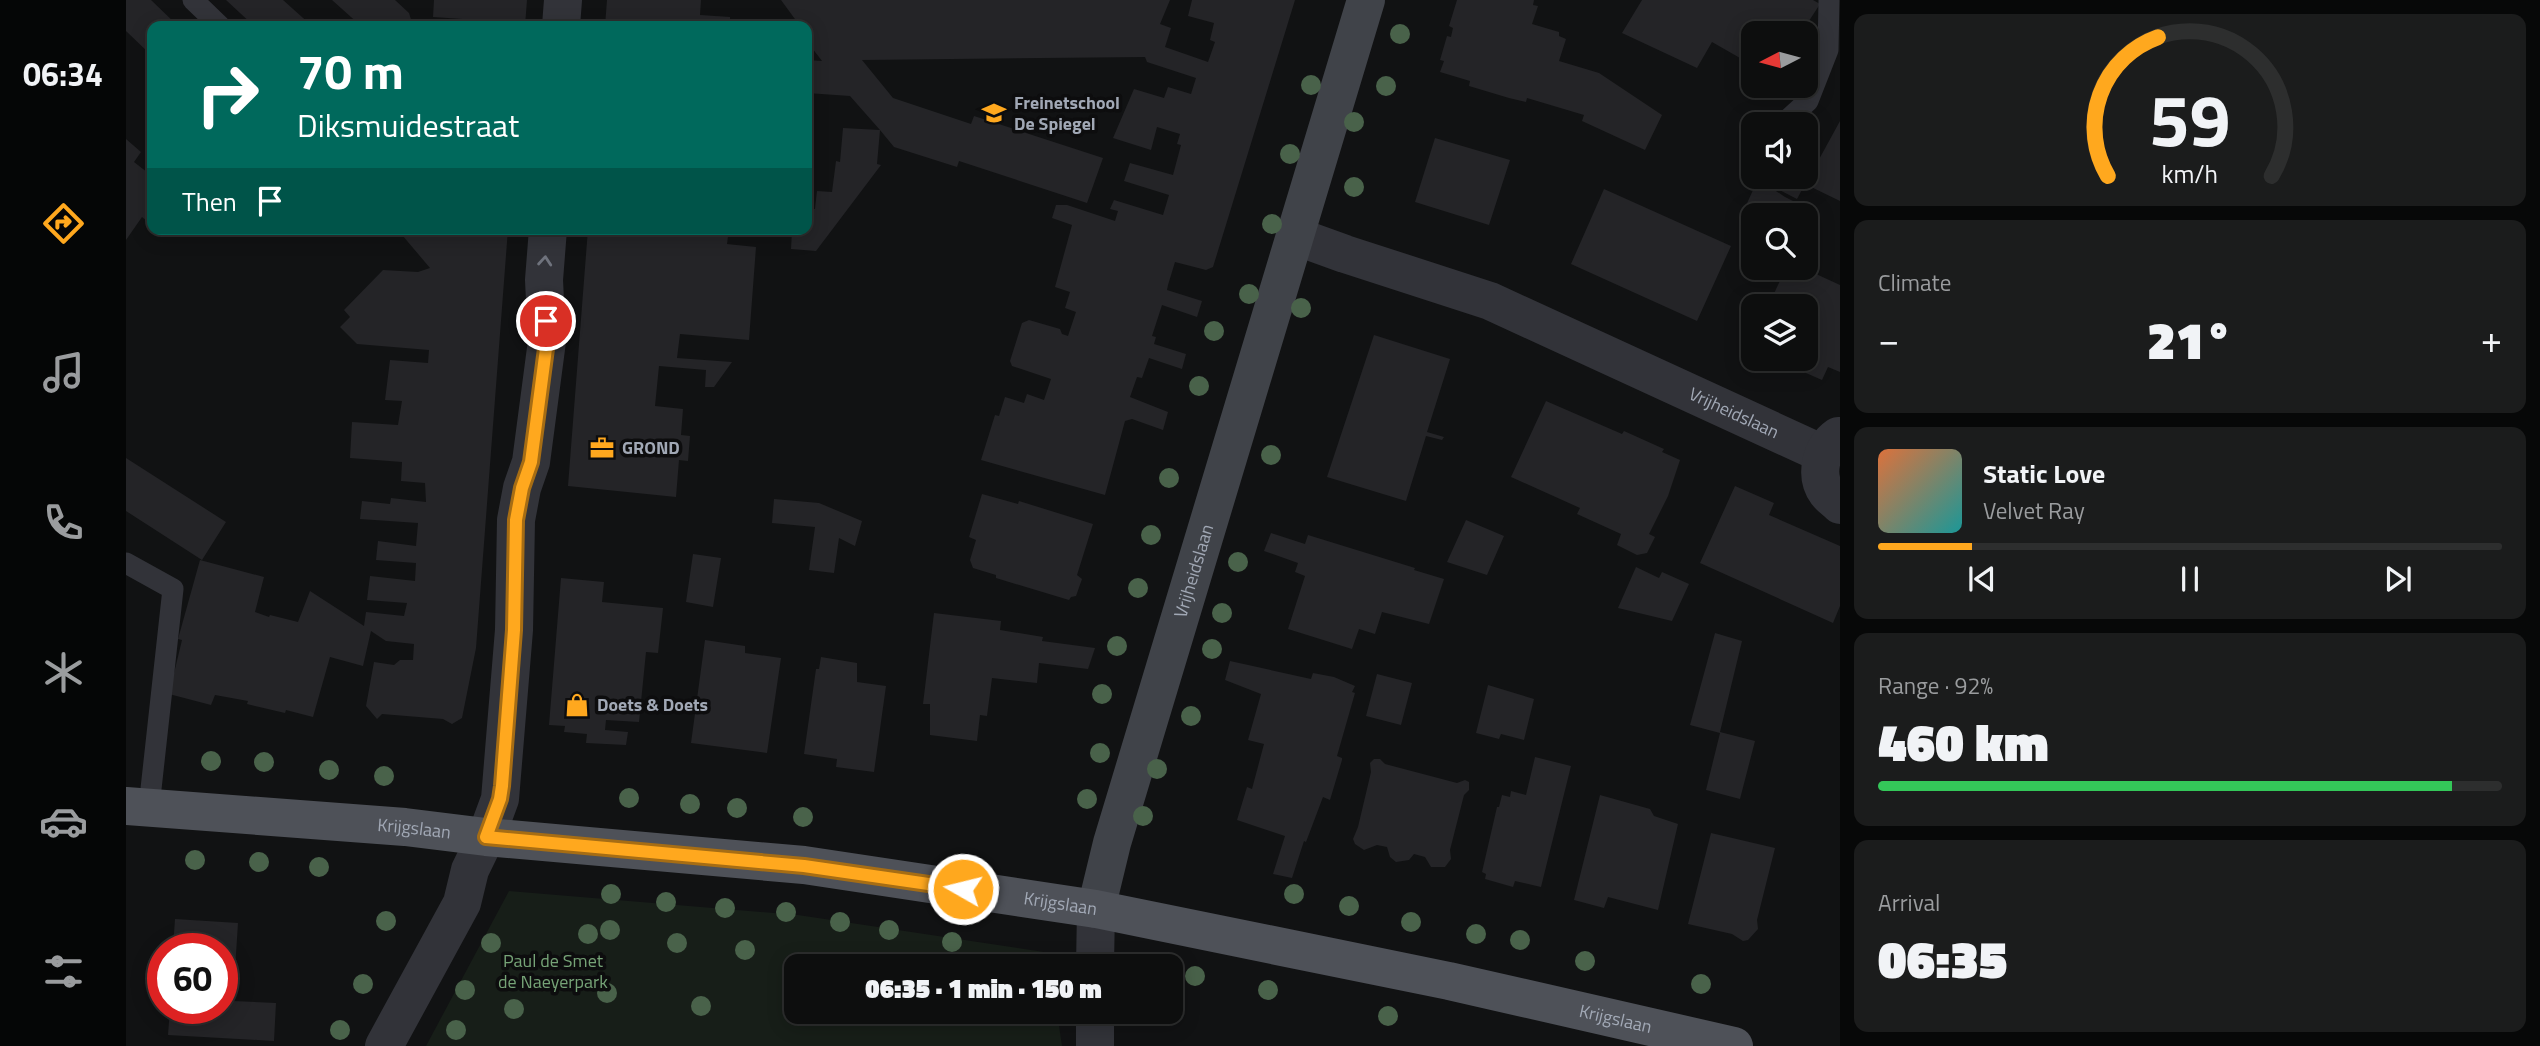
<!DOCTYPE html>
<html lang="en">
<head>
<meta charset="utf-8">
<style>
	:root { --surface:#0d0e0e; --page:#1b1c1c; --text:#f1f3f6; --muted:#9a9c9e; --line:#2d2e2e; --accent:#ffa81e }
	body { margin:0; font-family:"Titillium Web",sans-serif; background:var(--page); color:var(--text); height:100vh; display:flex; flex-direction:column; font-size:26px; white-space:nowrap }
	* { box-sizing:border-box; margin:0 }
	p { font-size:23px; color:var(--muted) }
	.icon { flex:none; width:38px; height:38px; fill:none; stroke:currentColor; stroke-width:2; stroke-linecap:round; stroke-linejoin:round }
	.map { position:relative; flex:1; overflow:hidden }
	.drawer { display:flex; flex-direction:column; gap:14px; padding:14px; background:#070808; width:700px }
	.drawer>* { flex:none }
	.hud { position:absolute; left:21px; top:21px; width:665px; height:214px; border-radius:14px; box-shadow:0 4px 18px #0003,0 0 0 2px var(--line); background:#00695c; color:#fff; overflow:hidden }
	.needle { width:46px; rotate:264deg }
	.tools { position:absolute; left:1615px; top:21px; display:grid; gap:14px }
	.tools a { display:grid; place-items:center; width:77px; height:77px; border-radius:14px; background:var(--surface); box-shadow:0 4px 18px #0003,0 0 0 2px var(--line); font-size:35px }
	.speed { position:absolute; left:21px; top:933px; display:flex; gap:14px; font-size:35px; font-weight:700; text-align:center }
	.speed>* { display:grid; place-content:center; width:91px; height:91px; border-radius:50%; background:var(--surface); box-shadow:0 4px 18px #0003,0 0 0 2px var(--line); line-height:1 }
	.speed .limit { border:10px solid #d22; background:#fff; color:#111 }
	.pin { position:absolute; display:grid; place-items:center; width:60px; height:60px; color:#fff; margin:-30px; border:4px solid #fff; border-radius:50%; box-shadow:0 2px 7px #0007 }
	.me { position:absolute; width:77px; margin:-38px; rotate:278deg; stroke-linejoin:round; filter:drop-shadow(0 0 5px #0008) }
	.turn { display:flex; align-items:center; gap:24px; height:147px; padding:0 35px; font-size:32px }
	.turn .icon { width:91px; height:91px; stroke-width:2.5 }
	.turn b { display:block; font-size:49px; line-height:60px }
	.then { display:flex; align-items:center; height:66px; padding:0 35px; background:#0003; gap:14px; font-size:26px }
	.big { font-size:52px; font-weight:800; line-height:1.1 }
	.drawer .widget { flex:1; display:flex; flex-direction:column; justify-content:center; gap:10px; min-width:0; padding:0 24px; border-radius:14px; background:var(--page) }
	.drawer .dial { align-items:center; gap:0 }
	.dial svg { height:182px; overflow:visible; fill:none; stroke:var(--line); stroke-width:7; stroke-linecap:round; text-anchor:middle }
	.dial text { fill:var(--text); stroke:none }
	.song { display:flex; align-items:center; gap:21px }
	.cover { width:84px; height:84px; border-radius:10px; background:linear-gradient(135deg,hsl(20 70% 55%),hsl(180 70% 35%)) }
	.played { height:7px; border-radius:4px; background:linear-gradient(90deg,var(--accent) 15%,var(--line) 15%) }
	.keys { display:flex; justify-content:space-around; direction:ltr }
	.heat { display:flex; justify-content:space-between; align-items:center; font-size:38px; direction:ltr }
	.charge { height:10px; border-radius:5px; background:linear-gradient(90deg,#34c759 92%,var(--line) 0) }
	.trip { position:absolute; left:658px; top:954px; width:399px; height:70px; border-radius:14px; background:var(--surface); box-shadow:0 4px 18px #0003,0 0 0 2px var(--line); font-weight:800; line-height:70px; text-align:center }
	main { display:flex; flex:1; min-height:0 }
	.tab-bar { display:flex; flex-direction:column; width:126px; justify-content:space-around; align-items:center; background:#050606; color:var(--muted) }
	.tab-bar .icon { width:49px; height:49px }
	.tab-bar .current { color:var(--accent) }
	.tab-bar b { font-size:32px; color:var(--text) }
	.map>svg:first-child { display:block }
	.green { fill:#171e18 }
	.building { fill:#242427 }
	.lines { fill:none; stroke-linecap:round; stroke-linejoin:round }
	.lane { stroke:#323339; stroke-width:21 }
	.street { stroke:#323339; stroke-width:38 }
	.secondary { stroke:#404349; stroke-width:38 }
	.primary { stroke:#4e5158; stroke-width:38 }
	.tree { fill:#49624a }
	.oneway { stroke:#6f737d }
	.route-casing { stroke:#a66d14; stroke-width:18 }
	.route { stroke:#ffa81e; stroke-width:12 }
	.labels { text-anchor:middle; stroke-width:7; stroke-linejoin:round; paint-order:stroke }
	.poi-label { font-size:18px; font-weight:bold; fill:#a1a8b5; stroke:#0d0d0e; text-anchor:start }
	.street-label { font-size:18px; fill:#a1a8b5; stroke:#0d0d0e }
	.park-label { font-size:18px; fill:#76a377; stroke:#0d0d0e }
</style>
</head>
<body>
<main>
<nav class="tab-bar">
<b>06:34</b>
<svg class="icon current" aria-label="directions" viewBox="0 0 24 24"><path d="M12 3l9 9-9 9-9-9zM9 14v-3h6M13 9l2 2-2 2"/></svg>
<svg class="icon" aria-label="music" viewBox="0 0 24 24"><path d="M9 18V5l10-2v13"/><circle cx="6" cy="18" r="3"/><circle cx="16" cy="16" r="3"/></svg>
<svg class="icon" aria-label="phone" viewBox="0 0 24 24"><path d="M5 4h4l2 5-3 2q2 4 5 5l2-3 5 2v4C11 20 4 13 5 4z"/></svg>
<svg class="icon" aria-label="climate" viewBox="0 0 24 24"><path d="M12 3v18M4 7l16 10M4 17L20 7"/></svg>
<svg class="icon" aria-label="car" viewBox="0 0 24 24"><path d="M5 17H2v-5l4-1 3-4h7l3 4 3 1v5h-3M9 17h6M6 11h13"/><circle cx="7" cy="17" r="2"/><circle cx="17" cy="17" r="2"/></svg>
<svg class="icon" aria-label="filters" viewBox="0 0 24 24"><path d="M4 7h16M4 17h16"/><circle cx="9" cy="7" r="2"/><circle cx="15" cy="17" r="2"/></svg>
</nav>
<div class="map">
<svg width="1714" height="1046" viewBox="0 0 1714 1046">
	<rect width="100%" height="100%" fill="#111213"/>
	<path class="green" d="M383,891L672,915L918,952L921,966H670V1012H931L936,1046H300Z"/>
	<path class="building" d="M0,0H25L52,26H26V56L0,31Z
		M100,0H157L186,26H128Z
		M206,0H269L283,13L287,26H235Z
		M308,0H401L399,26H336V19L307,17Z
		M481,0H575L574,15L604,17V26H479Z
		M655,0H1044L1034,24L1045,28L1039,47L1082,62L1089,42L1084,40L1088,23L1062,16L1066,0H1169L1087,267L1080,270L1049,262L1042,285L1041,290L1076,301L1071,317L1036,305L1026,336L1030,337L1028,344L1060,354L1056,369L1023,358L1016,378L1011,377L1004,397L1042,412L1037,430L1006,419L999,421L979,495L855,460L869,415L873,416L879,397L898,403L901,394L918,400L925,379L886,366L884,361L896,323L903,320L934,329L936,334L942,336L950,312L939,308L944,292L929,287L946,225L926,218L930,205H941L989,221L992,211L984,209L988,200L1037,215L1043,195L998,181L1004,163L1047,175L1055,145L1051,144L1054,134L1031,127L1025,150L987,138L1008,89L1038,98L1042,87L1065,94L1070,78L1021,62L1019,57L736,60L767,98L845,124L848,116L977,158L961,203L833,161L831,167L768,147L754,130L751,164L755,165L690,251L665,249L666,230L681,231L684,209H689L691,191L706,192L710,161L714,162L717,128L754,130L724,96L681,93V60L696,61L683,44L685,41L681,35V26H674Z
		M1331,0H1408L1407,5L1412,6L1406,24L1433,32V36L1440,39L1433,61L1473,73L1536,115L1519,150L1456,121L1458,115L1401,98L1400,102L1383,98L1343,86L1344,81L1314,72L1318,61L1314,60L1321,36L1325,37L1327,28L1323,26Z
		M1516,0H1687L1694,4L1681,24L1696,32L1680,59V33H1628V66L1586,42L1571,68L1496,33Z
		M1714,121V201L1679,184L1671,199L1636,181L1638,177H1680V158L1691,163Z
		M1309,138L1384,160L1363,225L1289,202Z
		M0,139L15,152L8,162L26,176V225L16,217L0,240Z
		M1632,179L1659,197L1681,208L1677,215H1628V228L1613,221Z
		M1478,189L1605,246L1571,321L1445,264Z
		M271,229H382L350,648L336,718L326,724L317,719L256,714L251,719L240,706L248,662L268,665L274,660H287L288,644L260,641L245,631L237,666L204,657L187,717L160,710L159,713L121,704L122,701L89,695L85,705L43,694L56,640L52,639L74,560L138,577L129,612L143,617L144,615L172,622L184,591L238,626L240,612L278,616L281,603L241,600L244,576L289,581L290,563L250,560L252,541L290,546L292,523L234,519L236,501L264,504L265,498L300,502L299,483L275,481L276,462L224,458L226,422L272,425L276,401L259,400L264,360L302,363L303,350L231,344L214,327L224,317L218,310L257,270L292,272L304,268Z
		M462,229H603L601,244L630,247L623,340L554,334L551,358L606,362L588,387H579L580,370L533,366L529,406L557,409L555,435L564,436L562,461L553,460L550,497L442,486Z
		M1660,268H1677L1714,285V372L1702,367L1696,380L1648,359H1680V306H1642Z
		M1248,335L1324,359L1301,432L1318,437L1316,440L1300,436L1280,501L1201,477Z
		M1420,401L1496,434L1498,431L1538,449L1536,452L1554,460L1542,496L1523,534L1529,537L1521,553L1511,555L1491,545L1495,534L1451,514L1454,508L1385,477Z
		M0,458L100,522L76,560L0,511Z
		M1609,486L1648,503L1643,515L1714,546V606L1707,623L1574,563Z
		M856,494L892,504L893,501L967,524L951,575L956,579L950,596L945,597L943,600L870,578V575L847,568L844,560L850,540L843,537Z
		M648,499L693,503L736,521L729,546L713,538L708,573L683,570L689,527L646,523Z
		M1340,520L1378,536L1361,575L1321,562Z
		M1145,533L1179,544L1182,535L1289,568L1288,570L1318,579L1303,624L1256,612L1249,634L1233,629L1226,649L1162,629L1179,576L1169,572L1172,563L1138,551Z
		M567,554L595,558L587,607L560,602Z
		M1510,567L1533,578L1536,572L1563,584L1546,621L1492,608Z
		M435,578L478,582L476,602L537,608L532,653L520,652L513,722L480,720L479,730L502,732L500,745L460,743L461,734L438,732L439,726L423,725Z
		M808,613L875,621L874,630L917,637L916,641L969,648L962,669L913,663L911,683L866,678L861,716L854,715L851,741L804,735V704H797Z
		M1589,633L1616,641L1594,732L1629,741L1614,799L1580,790L1594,733L1564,725Z
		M579,640L619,646V653L655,658L641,753L565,743Z
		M695,657L731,663V682L760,686L748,772L710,767L711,759L678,754L690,669H693Z
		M1104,661L1185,679L1187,673L1208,677L1229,686L1226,692L1229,693L1211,756L1216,758V760L1204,800L1197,797L1180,842L1178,841L1166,878L1147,874L1159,836L1111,820L1121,787L1126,789L1138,744L1122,740L1135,694L1099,680Z
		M1251,674L1286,683L1275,725L1240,716Z
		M1362,685L1408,699L1398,740L1375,734L1373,739L1350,733Z
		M1409,757L1445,766L1415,887L1389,881L1387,887L1359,879L1360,874L1356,872L1371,807H1373L1376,795L1384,797L1385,791L1400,795Z
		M1248,759H1254L1259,764L1331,783L1339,780L1343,782V790L1338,795L1324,850L1325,859L1319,867H1305L1299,857L1288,854L1283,860L1270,862L1264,857L1261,847L1251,845L1238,850L1229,844L1227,839L1232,827L1245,772L1244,763Z
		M1474,795L1524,809L1528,816L1552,824L1532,910L1482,897L1478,908L1448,900Z
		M1585,833L1649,848L1631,920L1632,929L1622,940L1617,941L1606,934L1562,924Z
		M49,919L112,923L107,1001L150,1003L148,1041L42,1035L44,1008H96V948H47Z"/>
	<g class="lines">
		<path class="lane" d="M67,0L94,26
			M1657,124L1682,101L1702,50L1703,0
			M0,563L47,589L23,807"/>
		<g class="street">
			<path d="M435,26L437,0"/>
			<path id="s1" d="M1169,236L1219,254L1364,301L1697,454"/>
			<path d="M1712,436C1695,448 1688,475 1701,493C1704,497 1710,501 1714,505"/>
			<path d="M969,966L970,909"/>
			<path d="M969,1012V1046"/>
			<path d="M258,1046L336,903L344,870L360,837L374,799L388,630L390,520L396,488L405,462L421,341L418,280L422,229"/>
		</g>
		<path class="secondary" id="s2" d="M970,909L986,843L1240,0"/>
		<path class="primary" id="s3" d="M0,806L279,827L360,837L678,865L970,909L1323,981L1608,1046"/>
	</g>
	<g class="tree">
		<circle cx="1274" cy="34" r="10"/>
		<circle cx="1185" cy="85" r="10"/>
		<circle cx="1260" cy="86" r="10"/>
		<circle cx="1228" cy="122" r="10"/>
		<circle cx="1164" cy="154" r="10"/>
		<circle cx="1228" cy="187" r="10"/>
		<circle cx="1146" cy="224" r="10"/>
		<circle cx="1123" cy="294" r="10"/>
		<circle cx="1175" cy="308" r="10"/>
		<circle cx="1088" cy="331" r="10"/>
		<circle cx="1073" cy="386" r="10"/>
		<circle cx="1145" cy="455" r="10"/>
		<circle cx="1043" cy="478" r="10"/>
		<circle cx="1025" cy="535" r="10"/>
		<circle cx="1112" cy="562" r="10"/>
		<circle cx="1012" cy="588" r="10"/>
		<circle cx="1096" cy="613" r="10"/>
		<circle cx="991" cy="646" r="10"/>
		<circle cx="1086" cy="649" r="10"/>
		<circle cx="976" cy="694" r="10"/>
		<circle cx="1065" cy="716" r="10"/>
		<circle cx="974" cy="753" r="10"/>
		<circle cx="85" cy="761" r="10"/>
		<circle cx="138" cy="762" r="10"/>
		<circle cx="1031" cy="769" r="10"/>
		<circle cx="203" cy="770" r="10"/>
		<circle cx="258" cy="776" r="10"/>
		<circle cx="503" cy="798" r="10"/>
		<circle cx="961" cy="799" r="10"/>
		<circle cx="564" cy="804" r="10"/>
		<circle cx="611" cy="808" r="10"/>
		<circle cx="1017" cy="816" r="10"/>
		<circle cx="677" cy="817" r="10"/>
		<circle cx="69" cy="860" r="10"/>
		<circle cx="133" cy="862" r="10"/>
		<circle cx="193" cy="867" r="10"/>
		<circle cx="485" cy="894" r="10"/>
		<circle cx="1168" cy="894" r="10"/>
		<circle cx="540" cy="902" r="10"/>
		<circle cx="1223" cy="906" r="10"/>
		<circle cx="599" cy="908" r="10"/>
		<circle cx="660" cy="912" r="10"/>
		<circle cx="260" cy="921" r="10"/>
		<circle cx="714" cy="922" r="10"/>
		<circle cx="1285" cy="922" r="10"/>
		<circle cx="484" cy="930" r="10"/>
		<circle cx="763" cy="930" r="10"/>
		<circle cx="462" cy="934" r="10"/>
		<circle cx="1350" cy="934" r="10"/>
		<circle cx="1394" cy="940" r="10"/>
		<circle cx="826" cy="942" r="10"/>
		<circle cx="365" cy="943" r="10"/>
		<circle cx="551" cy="943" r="10"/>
		<circle cx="619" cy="950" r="10"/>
		<circle cx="1459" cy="961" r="10"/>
		<circle cx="1069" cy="976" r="10"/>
		<circle cx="237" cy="984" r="10"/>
		<circle cx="1575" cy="984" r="10"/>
		<circle cx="339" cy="990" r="10"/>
		<circle cx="1142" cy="990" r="10"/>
		<circle cx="481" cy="993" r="10"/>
		<circle cx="575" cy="1006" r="10"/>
		<circle cx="388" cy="1009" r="10"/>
		<circle cx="1262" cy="1016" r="10"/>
		<circle cx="214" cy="1030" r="10"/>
		<circle cx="330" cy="1030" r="10"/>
	</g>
	<defs><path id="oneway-chevron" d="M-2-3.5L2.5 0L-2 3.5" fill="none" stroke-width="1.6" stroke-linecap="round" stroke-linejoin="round" transform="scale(1.75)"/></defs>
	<use class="oneway" href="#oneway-chevron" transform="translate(419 261) rotate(-85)"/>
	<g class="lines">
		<g class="route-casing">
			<path id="route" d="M420,321L421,341L405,462L396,488L390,520L388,630L376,786L374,799L360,837L678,866L837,889"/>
		</g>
		<use href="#route" class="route"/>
	</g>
	<defs>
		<g id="school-bare" transform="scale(1.89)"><path d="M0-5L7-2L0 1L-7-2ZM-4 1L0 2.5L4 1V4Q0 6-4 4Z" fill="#ffa81e" stroke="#0d0d0e" stroke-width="2.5" paint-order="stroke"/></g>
		<g id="office-bare" transform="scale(1.89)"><path d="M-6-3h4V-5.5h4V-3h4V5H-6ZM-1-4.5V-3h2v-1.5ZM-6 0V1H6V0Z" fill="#ffa81e" stroke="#0d0d0e" stroke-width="2.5" paint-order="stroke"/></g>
		<g id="shop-bare" transform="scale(1.89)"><path d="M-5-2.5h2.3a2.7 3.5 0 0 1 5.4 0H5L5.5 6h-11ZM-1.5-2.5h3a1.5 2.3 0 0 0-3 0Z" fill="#ffa81e" stroke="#0d0d0e" stroke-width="2.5" paint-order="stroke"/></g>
	</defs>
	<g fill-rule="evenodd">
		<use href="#school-bare" x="868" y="113"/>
		<use href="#office-bare" x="476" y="448"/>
		<use href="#shop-bare" x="451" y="705"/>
	</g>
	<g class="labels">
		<g class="poi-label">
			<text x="888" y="109">Freinetschool<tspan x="888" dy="21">De Spiegel</tspan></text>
			<text x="496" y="454">GROND</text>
			<text x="471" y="711">Doets &amp; Doets</text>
		</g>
		<g class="street-label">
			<text dy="6" stroke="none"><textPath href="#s1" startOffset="474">Vrijheidslaan</textPath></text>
			<text dy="6" stroke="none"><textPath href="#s2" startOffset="352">Vrijheidslaan</textPath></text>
			<text dy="6" stroke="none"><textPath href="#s3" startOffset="289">Krijgslaan</textPath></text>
			<text dy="6" stroke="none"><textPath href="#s3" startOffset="940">Krijgslaan</textPath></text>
			<text dy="6" stroke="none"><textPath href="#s3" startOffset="1507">Krijgslaan</textPath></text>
		</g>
		<g class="park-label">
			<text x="427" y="967">Paul de Smet<tspan x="427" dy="21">de Naeyerpark</tspan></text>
		</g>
	</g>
</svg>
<div class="tools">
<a><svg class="needle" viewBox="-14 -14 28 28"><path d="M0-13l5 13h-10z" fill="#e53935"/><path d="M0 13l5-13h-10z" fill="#9a9c9e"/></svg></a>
<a><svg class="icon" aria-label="sound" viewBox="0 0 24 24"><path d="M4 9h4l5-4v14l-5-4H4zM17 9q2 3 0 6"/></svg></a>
<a><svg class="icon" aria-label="search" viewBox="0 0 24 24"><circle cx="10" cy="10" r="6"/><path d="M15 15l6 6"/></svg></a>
<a><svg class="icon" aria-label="layers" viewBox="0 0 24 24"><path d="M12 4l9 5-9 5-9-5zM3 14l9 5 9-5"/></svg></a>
</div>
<div class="speed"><div class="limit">60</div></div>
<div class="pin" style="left:420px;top:321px;background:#d93025"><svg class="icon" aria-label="arrive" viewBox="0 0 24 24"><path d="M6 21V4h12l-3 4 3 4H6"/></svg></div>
<svg class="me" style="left:837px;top:889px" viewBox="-20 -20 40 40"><circle r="17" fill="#ffa81e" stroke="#fff" stroke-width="3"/><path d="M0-11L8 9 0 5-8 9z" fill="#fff"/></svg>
<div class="trip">06:35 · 1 min · 150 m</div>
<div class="hud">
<div class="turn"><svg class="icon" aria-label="right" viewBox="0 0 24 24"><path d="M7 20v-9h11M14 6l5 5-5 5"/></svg><div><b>70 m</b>Diksmuidestraat</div></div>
<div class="then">Then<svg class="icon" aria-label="arrive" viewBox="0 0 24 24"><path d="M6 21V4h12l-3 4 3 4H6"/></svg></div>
</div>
</div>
<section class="drawer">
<div class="widget dial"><svg viewBox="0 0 100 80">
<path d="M14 69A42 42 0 1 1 86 69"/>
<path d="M14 69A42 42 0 0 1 36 8" stroke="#ffa81e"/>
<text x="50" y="56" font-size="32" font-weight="700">59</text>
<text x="50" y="72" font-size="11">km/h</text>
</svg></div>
<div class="widget"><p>Climate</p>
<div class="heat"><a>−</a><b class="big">21°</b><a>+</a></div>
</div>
<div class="widget">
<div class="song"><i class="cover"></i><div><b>Static Love</b><p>Velvet Ray</p></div></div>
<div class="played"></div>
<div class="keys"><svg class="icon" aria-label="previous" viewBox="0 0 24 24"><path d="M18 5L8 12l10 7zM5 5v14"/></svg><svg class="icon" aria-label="pause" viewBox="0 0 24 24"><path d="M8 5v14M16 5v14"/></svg><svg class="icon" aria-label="next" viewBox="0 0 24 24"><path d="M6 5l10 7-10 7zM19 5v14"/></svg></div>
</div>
<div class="widget"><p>Range · 92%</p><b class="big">460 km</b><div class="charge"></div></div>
<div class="widget"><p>Arrival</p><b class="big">06:35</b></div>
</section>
</main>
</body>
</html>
